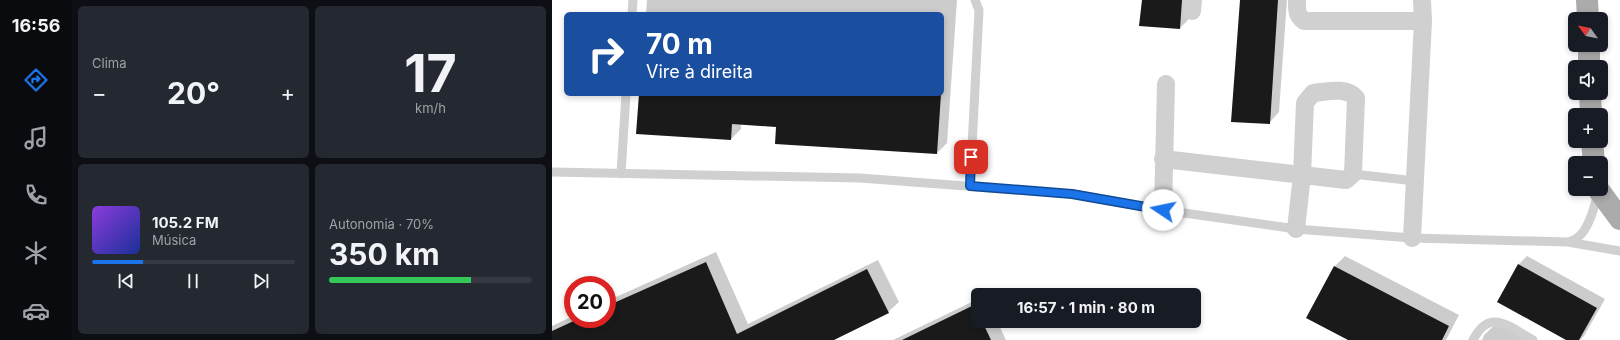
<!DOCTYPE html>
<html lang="pt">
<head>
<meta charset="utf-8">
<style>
	:root { --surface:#171b24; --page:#242831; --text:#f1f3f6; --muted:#9ea1a6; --line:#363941; --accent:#1a73e8 }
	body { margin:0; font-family:Inter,sans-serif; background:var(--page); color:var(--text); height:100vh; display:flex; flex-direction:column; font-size:15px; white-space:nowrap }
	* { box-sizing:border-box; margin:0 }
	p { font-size:13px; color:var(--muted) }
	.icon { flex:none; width:22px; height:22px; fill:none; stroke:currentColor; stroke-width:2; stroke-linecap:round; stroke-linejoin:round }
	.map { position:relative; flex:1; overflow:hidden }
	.side { display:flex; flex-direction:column; gap:6px; padding:6px; background:#0d0f14; width:480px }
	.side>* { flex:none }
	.hud { position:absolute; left:12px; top:12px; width:380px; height:84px; border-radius:6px; box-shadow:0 2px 6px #0003; background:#1a4fa0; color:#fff; overflow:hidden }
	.needle { width:26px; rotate:303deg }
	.buttons { position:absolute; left:1016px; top:12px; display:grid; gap:8px }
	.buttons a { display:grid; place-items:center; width:40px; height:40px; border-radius:6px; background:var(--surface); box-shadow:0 2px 6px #0003; font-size:20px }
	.speed { position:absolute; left:12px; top:276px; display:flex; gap:8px; font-size:20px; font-weight:700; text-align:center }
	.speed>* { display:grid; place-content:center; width:52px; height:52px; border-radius:50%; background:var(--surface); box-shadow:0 2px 6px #0003; line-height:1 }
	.speed .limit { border:6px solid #d22; background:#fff; color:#111 }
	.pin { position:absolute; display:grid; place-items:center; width:34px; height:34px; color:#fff; margin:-17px; border-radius:8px; box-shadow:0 2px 6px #0006 }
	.me { position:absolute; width:44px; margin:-22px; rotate:281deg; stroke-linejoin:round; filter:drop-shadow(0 0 3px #0008) }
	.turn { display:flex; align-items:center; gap:14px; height:84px; padding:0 16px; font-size:18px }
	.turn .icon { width:52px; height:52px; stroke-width:2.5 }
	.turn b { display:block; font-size:28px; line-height:34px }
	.big { font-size:30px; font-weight:700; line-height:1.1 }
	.side .tile { flex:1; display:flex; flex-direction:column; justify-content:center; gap:6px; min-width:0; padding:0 14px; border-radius:6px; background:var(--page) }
	.side .dial { align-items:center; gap:0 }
	.dial b { font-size:52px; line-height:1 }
	.song { display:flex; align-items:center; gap:12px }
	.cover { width:48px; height:48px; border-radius:6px; background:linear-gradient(135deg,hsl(270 70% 55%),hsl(230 70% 35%)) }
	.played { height:4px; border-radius:2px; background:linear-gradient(90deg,var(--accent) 25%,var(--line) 25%) }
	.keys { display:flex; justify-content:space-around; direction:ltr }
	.heat { display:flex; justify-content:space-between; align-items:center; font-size:22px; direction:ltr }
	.charge { height:6px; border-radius:3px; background:linear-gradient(90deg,#34c759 70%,var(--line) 0) }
	.side .tiles { flex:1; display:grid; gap:6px; grid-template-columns:repeat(2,1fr) }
	.trip { position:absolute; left:419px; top:288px; width:230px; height:40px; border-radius:6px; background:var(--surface); box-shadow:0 2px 6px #0003; font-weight:700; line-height:40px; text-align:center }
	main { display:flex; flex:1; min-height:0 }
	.menu { display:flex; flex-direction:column; width:72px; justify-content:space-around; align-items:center; background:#090b0e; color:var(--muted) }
	.menu .icon { width:28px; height:28px }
	.menu .active { color:var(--accent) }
	.menu b { font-size:18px; color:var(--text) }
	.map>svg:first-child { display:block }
	.shadow { fill:#0003 }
	.building { fill:#1a1a1a }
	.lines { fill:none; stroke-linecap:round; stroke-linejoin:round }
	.service { stroke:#d0d0d0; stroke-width:9 }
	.minor { stroke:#d0d0d0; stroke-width:18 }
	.primary { stroke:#ababab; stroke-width:22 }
	.route-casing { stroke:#114b97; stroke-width:10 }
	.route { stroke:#1a73e8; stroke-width:7 }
</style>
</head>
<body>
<main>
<nav class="menu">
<b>16:56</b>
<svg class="icon active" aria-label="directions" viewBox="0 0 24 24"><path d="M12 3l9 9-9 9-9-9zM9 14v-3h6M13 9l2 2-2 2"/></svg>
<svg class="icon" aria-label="music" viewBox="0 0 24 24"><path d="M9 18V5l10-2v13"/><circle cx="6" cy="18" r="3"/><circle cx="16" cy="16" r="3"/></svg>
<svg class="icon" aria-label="phone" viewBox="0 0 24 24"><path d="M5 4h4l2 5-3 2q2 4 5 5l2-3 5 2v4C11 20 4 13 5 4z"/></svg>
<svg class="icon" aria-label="climate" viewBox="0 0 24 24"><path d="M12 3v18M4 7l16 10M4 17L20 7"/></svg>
<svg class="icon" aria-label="car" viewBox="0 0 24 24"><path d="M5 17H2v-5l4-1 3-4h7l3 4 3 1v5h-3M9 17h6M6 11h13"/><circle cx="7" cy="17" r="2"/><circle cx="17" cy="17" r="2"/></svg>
</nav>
<section class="side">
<div class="tiles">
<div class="tile"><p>Clima</p>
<div class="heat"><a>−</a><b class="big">20°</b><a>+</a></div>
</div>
<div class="tile dial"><b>17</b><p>km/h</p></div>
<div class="tile">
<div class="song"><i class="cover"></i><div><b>105.2 FM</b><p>Música</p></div></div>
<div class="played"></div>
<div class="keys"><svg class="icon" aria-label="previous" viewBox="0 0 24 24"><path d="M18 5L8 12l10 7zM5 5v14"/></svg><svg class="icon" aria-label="pause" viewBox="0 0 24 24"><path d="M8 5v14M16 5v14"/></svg><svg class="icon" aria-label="next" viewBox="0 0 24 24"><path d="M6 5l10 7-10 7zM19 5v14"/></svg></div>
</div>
<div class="tile"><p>Autonomia · 70%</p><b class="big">350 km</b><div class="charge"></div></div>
</div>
</section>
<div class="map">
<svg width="1068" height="340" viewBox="0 0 1068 340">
	<rect width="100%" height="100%" fill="#fff"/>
	<path class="shadow" d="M95,0H405L395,143L385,153L225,126L189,124V129L179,139L88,94H390V14H94Z
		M591,0H639L636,20L628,28Z
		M689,0H735L727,112L717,123Z
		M164,252L196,324L326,260L347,302L336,312L280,340H0V326L21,316V319H55V301Z
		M793,256L907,315L894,340H798L783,266Z
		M975,256L1053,299L1032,336L1028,340H1016L966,265Z
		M426,299V321H445L454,340H341Z
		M946,322L984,340H930L932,335Z"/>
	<path class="building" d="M590,0H630L628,29L587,26Z
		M688,0H726L718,124L679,122Z
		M87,94H389L385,154L223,144L224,127L180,124L179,140L84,134Z
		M154,262L185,334L315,269L337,313L282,340H0V331L26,319H55V306Z
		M966,264L1045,308L1027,340H1014L945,302Z
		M782,266L897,326L890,340H796L754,318Z
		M422,305L426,313V321H430L439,340H350Z"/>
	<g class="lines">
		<path class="service" d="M80,14L81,0
			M0,172L308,178L520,194L611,210L744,229L860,238L1016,242L1068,251
			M69,174L74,94
			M801,174L863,181
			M418,186L427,10L423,0
			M1016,242C1019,241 1023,240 1025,238C1037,230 1043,205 1046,192
			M921,340C938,307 957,327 981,340"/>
		<path class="minor" d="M745,0C745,9 744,15 752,21H871
			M640,11L641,0
			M611,159L794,180L801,174L804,98C794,86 774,92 761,93L753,103L750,175L744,229
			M611,210L614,84
			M860,238L871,21L870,0"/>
		<path class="primary" d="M1035,0L1036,19
			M1037,45V67
			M1038,93L1039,115
			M1040,141L1042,163
			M1046,189L1068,219"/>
	</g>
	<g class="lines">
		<g class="route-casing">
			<path id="route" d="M419,157L418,186L520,194L611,210"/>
		</g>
		<use href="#route" class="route"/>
	</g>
</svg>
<div class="buttons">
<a><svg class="needle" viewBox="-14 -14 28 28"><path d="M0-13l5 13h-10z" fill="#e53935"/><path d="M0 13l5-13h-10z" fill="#9ea1a6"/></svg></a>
<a><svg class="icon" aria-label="sound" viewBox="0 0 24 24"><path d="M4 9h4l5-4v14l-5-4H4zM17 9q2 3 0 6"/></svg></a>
<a>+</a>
<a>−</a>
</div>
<div class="speed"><div class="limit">20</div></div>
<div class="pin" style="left:419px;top:157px;background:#d93025"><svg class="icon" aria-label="arrive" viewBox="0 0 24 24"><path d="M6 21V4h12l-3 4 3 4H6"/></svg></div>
<svg class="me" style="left:611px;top:210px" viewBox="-20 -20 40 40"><circle r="19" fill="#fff"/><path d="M0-13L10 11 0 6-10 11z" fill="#1a73e8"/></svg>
<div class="trip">16:57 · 1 min · 80 m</div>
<div class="hud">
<div class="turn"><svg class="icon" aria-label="right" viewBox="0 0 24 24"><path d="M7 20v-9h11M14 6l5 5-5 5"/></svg><div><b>70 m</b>Vire à direita</div></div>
</div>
</div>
</main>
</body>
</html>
